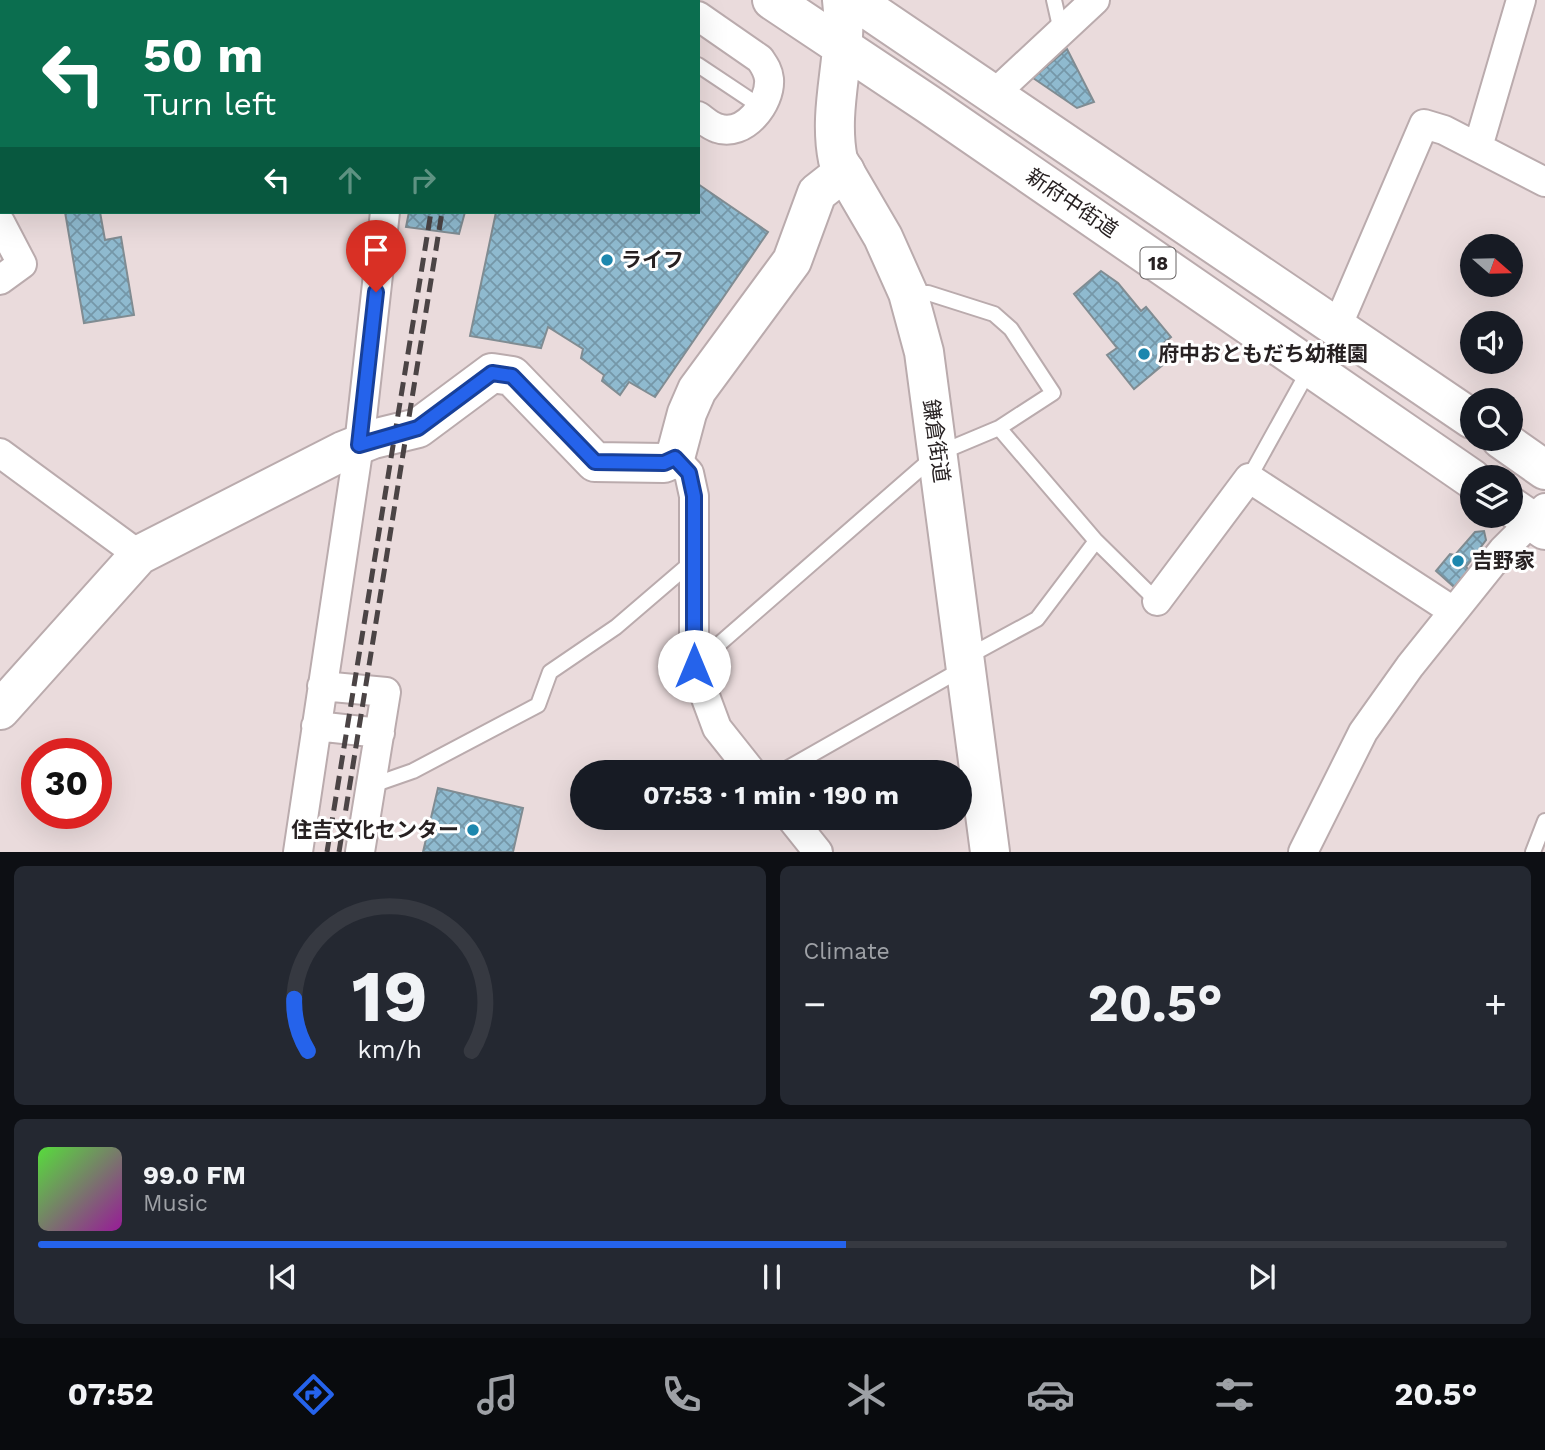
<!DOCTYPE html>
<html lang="en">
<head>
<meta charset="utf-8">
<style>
	:root { --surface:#171b24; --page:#242831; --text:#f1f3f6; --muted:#9ea1a6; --line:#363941; --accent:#2563eb }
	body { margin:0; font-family:"Work Sans","Noto Sans JP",sans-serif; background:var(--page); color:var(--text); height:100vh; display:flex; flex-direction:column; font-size:26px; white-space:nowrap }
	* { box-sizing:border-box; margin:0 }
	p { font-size:23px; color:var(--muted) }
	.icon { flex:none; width:38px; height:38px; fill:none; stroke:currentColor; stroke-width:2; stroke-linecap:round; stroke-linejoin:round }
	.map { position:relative; height:852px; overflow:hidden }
	.side { display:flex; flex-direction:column; gap:14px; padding:14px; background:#0d0f14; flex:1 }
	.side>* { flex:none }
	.top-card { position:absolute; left:0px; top:0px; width:700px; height:214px; box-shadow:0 7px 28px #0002; background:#0b6e4f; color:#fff; overflow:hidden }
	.needle { width:46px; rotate:110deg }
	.fabs { position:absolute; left:1460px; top:234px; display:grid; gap:14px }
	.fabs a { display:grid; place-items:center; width:63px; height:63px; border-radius:50%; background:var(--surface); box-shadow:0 7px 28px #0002; font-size:35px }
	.speed { position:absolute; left:21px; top:738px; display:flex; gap:14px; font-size:35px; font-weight:700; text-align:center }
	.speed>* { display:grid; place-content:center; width:91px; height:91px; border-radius:50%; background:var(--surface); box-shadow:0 7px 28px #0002; line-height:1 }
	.speed .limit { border:10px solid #d22; background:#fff; color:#111 }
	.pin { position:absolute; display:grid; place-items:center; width:60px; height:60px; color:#fff; margin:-72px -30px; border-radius:50% 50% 50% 0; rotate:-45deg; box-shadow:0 0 7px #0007 }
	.pin .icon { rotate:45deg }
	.me { position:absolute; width:77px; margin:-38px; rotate:0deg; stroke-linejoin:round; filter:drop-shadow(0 0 5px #0008) }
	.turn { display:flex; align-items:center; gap:24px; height:147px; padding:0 28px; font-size:32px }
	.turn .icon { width:91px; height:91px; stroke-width:2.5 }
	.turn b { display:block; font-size:49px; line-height:60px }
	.lanes { display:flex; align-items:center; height:66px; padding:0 28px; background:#0003; justify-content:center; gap:35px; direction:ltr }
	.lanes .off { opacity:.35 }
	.big { font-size:52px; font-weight:700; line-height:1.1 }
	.side .card { flex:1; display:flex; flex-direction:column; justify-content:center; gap:10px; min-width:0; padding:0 24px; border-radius:10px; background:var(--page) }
	.side .dial { align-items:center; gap:0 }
	.dial svg { height:182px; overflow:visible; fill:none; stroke:var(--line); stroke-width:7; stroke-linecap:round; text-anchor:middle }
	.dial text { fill:var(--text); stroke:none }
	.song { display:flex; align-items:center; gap:21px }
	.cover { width:84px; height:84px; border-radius:10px; background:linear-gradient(135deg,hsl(110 70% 55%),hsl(300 70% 35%)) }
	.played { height:7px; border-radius:4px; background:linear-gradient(90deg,var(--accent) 55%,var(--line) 55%) }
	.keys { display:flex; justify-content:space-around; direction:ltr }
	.heat { display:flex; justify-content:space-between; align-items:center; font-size:38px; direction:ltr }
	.side .tiles { flex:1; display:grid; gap:14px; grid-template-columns:1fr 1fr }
	.card:last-child { grid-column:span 2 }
	.trip { position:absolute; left:570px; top:760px; width:402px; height:70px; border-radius:35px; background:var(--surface); box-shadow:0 7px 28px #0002; font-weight:700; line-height:70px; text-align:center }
	.tabs { display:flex; height:112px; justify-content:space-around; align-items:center; background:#090b0e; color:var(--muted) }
	.tabs .icon { width:49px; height:49px }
	.tabs .active { color:var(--accent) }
	.tabs b { font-size:32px; color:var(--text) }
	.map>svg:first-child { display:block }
	.building { fill:url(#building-cross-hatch); stroke:#808c92; stroke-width:2 }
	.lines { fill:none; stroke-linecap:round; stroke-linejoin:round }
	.lane-casing { stroke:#baabad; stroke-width:18 }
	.street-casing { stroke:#baabad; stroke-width:32 }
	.secondary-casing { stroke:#baabad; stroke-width:42 }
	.primary-casing { stroke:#baabad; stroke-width:42 }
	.lane { stroke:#fff; stroke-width:14 }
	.street { stroke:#fff; stroke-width:28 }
	.secondary { stroke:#fff; stroke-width:38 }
	.primary { stroke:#fff; stroke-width:38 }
	.rail { stroke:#4b4445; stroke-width:5; stroke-dasharray:14 7; stroke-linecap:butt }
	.route-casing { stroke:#184099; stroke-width:18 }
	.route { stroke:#2563eb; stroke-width:12 }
	.poi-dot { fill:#1c87ae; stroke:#fff; stroke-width:2.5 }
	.labels { text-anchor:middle; stroke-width:6; stroke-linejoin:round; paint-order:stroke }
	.shield { fill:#fff; stroke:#686464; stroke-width:2 }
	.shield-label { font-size:19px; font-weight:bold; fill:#272122 }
	.street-label { font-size:21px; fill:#272122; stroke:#fff }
	.poi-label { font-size:21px; font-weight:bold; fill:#272122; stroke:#fff; text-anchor:start }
</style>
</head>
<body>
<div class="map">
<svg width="1545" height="852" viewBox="0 0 1545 852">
	<defs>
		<pattern id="building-cross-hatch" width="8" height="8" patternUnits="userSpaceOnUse" patternTransform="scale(1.75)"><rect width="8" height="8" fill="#8fbacf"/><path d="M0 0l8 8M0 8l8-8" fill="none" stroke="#7597a8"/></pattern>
	</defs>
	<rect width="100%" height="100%" fill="#eadbdc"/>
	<path class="building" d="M433,0H506L433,2Z
		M1067,49L1094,102L1077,108L1033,78Z
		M698,184L768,232L655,397L629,382L620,395L602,381L604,375L581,358L583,349L548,327L541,348L470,336L496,212H698Z
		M65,212H100L105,240L121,237L134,315L84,323Z
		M409,212H465L459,234L406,227Z
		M1101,271L1118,283L1141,311L1146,307L1171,337L1161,345L1171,358L1134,389L1107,355L1117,348L1074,294Z
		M1484,531L1486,540L1466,567L1469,570L1454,587L1436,571L1450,554L1455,555L1475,532Z
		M438,788L523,808L513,852H423Z"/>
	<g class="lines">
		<g class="lane-casing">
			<path id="lane" d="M247,0L248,2
				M1054,0L1061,31
				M0,5L2,6
				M698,65L761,107
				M910,293H928L994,314L1011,329L1053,393L999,428L1096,541L1037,619L967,657
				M1249,478L1310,368
				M1096,541L1157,601
				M694,666L937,454L999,428
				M781,772L962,669
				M370,786L413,771L538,705L550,672L616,627L693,561
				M1533,852L1545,821"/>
		</g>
		<g class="street-casing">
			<path id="street" d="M557,0V2
				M599,0L601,2
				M418,2V0
				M698,16L760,59C764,65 768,70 769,79C771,103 744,138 717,128C710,126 704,120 698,116
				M993,95L1095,0
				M1478,147L1521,0
				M0,222L22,264L0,280
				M1337,327L1424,124L1444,130L1545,182
				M0,453L139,555
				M675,458L689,473L694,496V666L717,728L752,772
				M1157,601L1249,478L1453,611
				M322,686L386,692L360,852
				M316,726L380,733
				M790,817L818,852
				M298,852L359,445L385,212
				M1303,852L1363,732L1410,666L1503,550L1545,508"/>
		</g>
		<g class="secondary-casing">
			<path id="secondary" d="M0,710L139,555L343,451L373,439L418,428L492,373L512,376L595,462L664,463L675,458L687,413L697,390L792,261L817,193L845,171"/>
		</g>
		<g class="primary-casing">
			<path id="primary" d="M772,0L928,104L1472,479
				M842,0C849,54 827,106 838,160L883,237L908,293L924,352L990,852
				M854,0L1472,419
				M1501,439L1545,470
				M1510,506L1545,530"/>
		</g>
		<use href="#lane" class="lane"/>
		<use href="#street" class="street"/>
		<use href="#secondary" class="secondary"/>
		<use href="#primary" class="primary"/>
		<path class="rail" d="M466,2V0
			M327,852L431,212
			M339,852L442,212"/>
	</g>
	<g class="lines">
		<g class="route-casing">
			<path id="route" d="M376,292L359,445L418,428L492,373L512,376L595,462L664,463L675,458L689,473L694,496V666"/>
		</g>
		<use href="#route" class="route"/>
	</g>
	<g class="poi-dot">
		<circle cx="607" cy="260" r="7"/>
		<circle cx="1144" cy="354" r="7"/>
		<circle cx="1458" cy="561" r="7"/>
		<circle cx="473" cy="830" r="7"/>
	</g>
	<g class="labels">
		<rect class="shield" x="1140.5" y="247.5" width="35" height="31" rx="5"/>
		<g class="shield-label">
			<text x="1158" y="270">18</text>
		</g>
		<g class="street-label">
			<text transform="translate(1072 203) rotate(34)" y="7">新府中街道</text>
			<text transform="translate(936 441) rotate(82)" y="7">鎌倉街道</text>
		</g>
		<g class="poi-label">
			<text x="621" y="267">ライフ</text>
			<text x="1158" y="361">府中おともだち幼稚園</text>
			<text x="1472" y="568">吉野家</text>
			<text x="459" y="837" text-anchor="end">住吉文化センター</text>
		</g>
	</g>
</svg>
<div class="fabs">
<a><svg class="needle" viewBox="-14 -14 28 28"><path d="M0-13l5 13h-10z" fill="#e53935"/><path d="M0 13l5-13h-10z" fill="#9ea1a6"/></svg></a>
<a><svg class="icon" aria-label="sound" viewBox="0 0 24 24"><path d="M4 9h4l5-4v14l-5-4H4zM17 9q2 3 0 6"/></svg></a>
<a><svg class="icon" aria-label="search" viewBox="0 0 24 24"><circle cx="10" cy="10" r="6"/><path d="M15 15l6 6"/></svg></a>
<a><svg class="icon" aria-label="layers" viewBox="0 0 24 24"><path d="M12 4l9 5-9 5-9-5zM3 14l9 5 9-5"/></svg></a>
</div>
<div class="speed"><div class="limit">30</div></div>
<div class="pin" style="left:376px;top:292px;background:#d93025"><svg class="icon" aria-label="arrive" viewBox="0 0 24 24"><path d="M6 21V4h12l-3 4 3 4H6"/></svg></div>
<svg class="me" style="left:694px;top:666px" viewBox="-20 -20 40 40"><circle r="19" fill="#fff"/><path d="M0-13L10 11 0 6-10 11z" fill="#2563eb"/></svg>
<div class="trip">07:53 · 1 min · 190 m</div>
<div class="top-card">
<div class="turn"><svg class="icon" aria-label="left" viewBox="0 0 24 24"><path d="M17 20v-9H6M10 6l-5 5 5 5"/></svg><div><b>50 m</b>Turn left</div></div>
<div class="lanes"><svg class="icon" aria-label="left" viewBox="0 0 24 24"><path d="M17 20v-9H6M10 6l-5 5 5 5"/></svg><svg class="icon off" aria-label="ahead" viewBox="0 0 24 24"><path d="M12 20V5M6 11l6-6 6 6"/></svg><svg class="icon off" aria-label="right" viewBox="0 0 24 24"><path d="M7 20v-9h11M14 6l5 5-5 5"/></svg></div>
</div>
</div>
<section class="side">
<div class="tiles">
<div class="card dial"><svg viewBox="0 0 100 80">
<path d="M14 69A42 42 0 1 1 86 69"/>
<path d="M14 69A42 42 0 0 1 8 46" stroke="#2563eb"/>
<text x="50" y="56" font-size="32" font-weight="700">19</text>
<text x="50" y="72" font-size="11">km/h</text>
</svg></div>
<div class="card"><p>Climate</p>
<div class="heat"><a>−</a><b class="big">20.5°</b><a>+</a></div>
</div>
<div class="card">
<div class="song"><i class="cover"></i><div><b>99.0 FM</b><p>Music</p></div></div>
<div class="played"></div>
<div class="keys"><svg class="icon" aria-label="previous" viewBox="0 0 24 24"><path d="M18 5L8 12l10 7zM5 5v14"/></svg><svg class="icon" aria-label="pause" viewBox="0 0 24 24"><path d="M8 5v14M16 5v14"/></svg><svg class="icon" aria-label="next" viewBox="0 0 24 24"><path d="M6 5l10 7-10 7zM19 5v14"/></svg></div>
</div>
</div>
</section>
<nav class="tabs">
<b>07:52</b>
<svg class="icon active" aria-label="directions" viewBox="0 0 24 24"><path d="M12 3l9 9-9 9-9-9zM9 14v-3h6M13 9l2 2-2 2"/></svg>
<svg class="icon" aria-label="music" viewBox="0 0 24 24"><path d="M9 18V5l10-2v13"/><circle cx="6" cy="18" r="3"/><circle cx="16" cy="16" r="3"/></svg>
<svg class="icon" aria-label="phone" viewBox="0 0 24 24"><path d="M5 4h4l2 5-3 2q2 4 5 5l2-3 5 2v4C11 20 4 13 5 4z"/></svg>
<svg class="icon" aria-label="climate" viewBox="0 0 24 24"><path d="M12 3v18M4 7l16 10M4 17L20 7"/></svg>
<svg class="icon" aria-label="car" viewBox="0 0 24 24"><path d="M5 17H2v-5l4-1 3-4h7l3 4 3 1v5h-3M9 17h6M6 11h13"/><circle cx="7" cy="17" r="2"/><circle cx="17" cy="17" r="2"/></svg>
<svg class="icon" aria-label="filters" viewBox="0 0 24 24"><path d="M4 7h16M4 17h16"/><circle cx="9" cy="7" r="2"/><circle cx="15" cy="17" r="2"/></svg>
<b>20.5°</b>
</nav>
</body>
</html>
